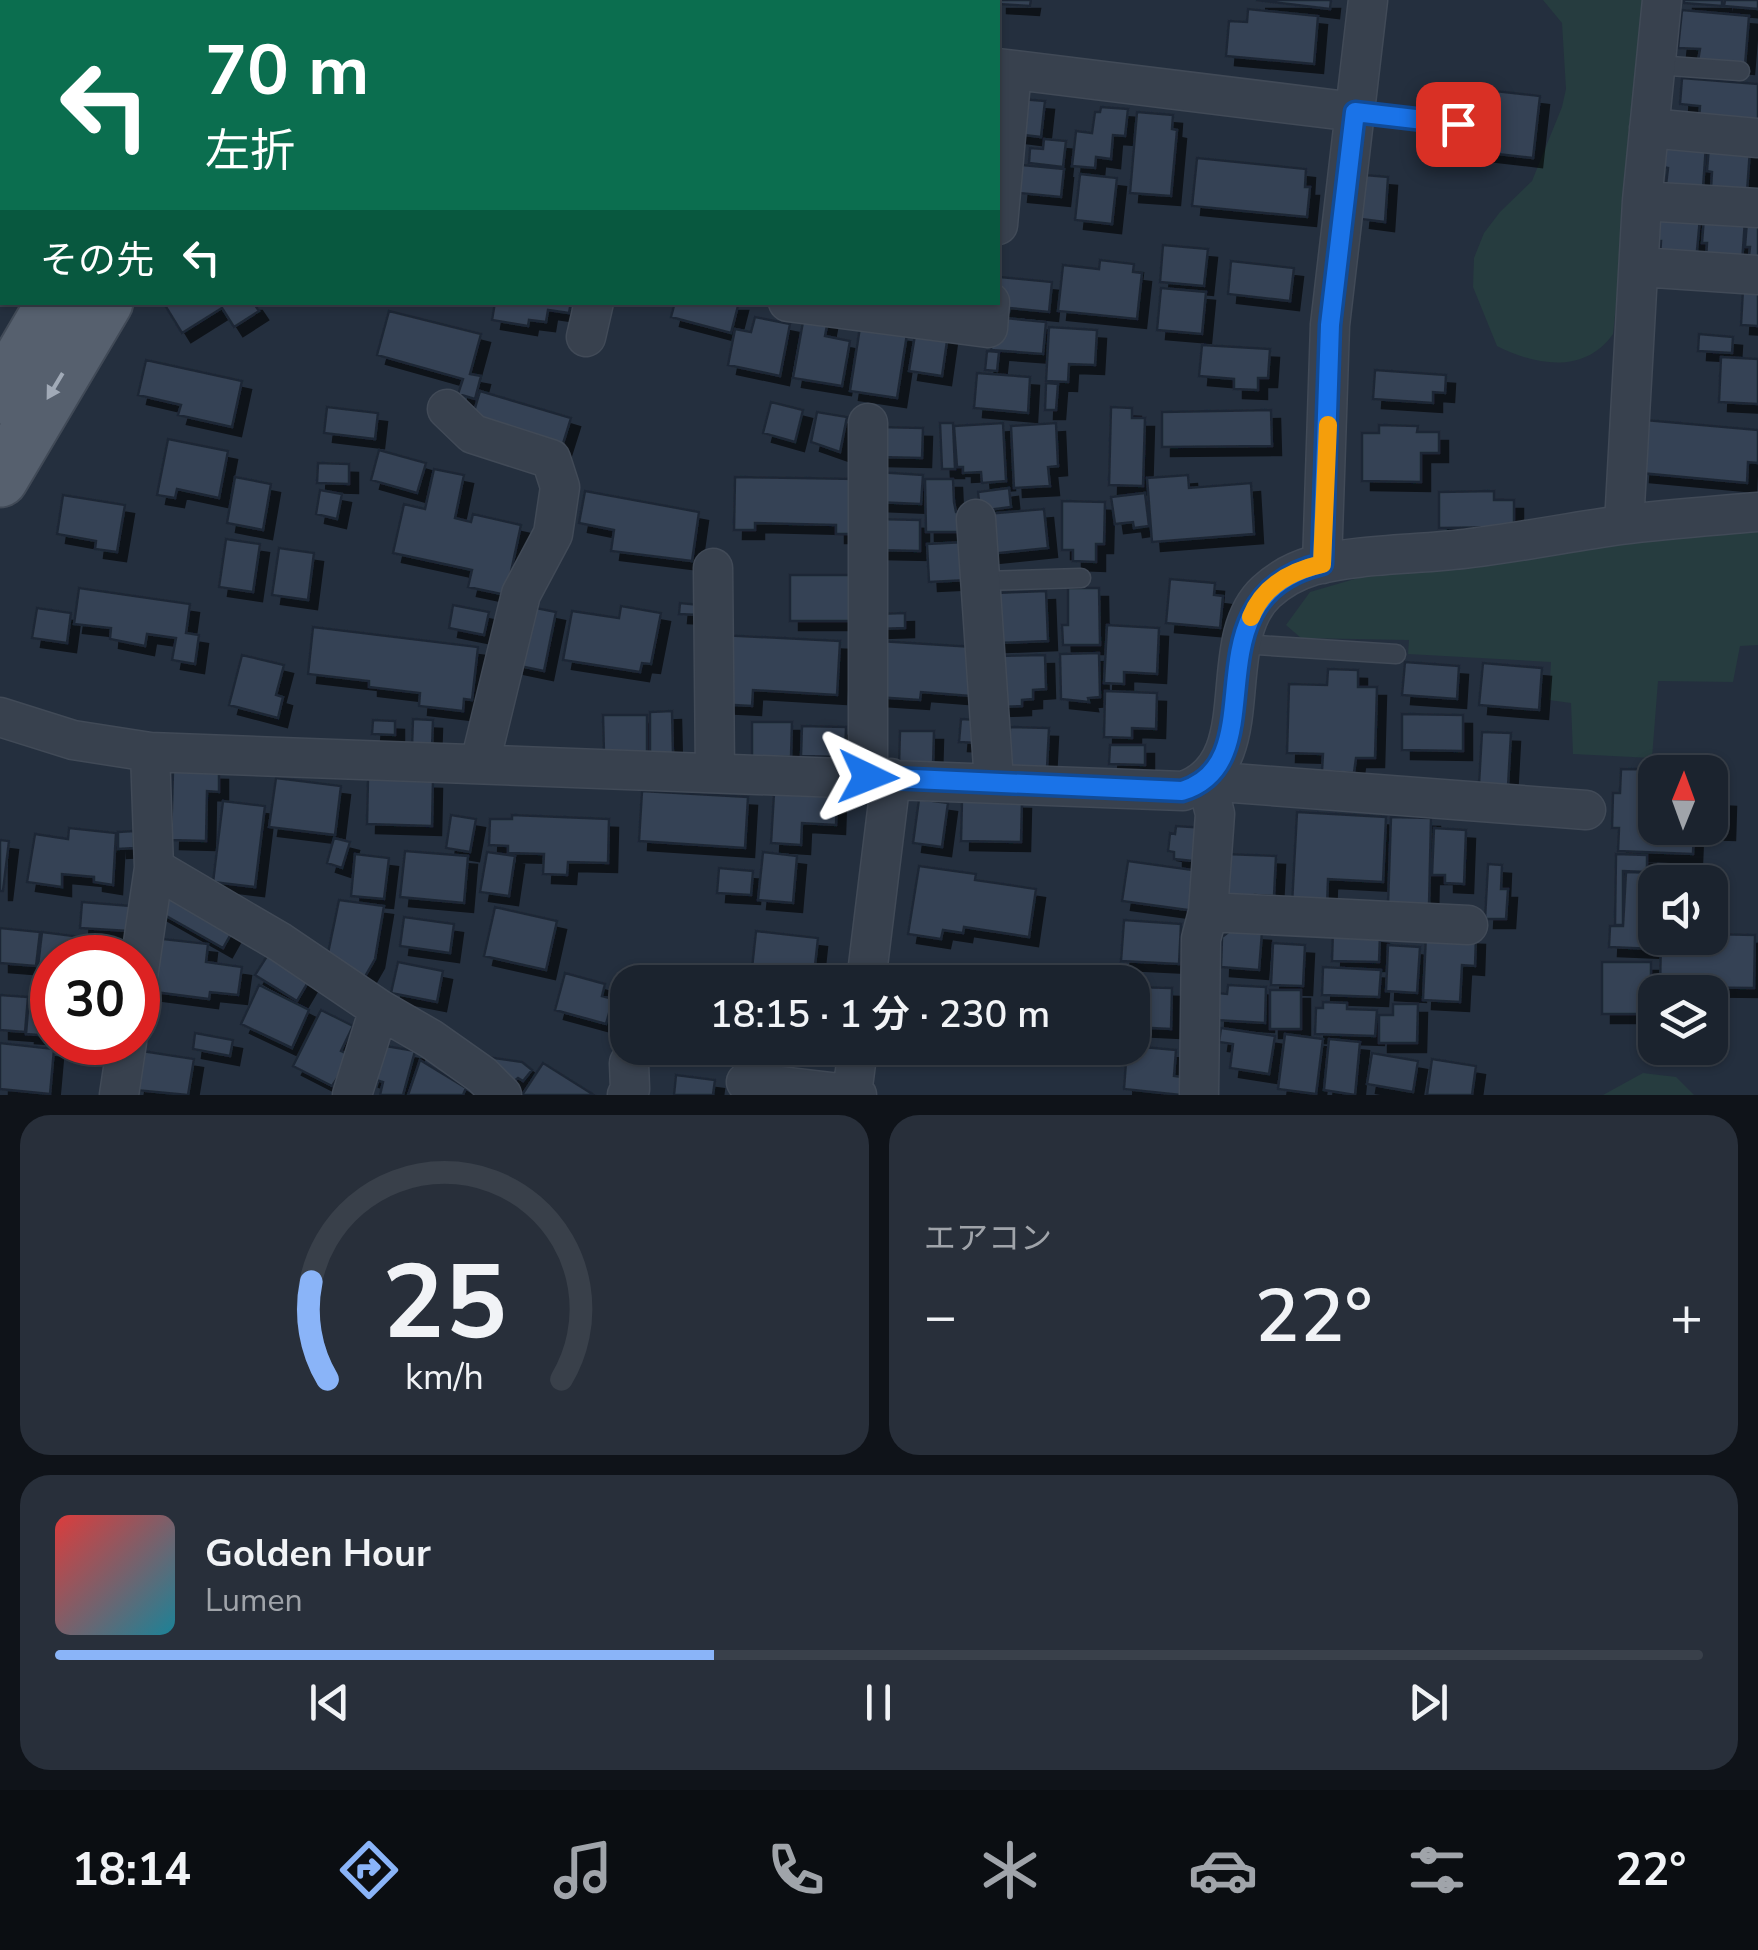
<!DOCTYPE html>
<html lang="ja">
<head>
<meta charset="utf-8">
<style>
	:root { --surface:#1b232e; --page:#282f3a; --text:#f1f3f6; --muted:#a0a4aa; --line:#39404a; --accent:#8ab4f8 }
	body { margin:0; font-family:"Nunito Sans","Noto Sans JP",sans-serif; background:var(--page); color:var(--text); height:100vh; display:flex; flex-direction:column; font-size:38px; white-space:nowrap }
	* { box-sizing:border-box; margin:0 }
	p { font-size:32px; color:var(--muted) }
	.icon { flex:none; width:55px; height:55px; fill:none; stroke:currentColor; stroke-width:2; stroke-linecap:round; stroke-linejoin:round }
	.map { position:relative; height:1095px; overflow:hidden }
	.panel { display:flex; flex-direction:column; gap:20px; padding:20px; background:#0f1319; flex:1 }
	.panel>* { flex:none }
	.banner { position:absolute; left:0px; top:0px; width:1000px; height:305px; box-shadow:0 2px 8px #0004,0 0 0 2px var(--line); background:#0b6e4f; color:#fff; overflow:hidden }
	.needle { width:65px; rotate:1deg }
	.tools { position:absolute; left:1638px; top:755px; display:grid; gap:20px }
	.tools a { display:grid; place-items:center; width:90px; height:90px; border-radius:20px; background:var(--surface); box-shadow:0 2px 8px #0004,0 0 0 2px var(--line); font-size:50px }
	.speed { position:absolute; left:30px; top:935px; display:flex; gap:20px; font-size:50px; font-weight:700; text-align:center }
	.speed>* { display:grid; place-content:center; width:130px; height:130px; border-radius:50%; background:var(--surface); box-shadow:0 2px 8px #0004,0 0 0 2px var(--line); line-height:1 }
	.speed .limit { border:15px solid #d22; background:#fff; color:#111 }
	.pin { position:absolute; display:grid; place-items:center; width:85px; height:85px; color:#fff; margin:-42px; border-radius:20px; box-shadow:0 5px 15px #0006 }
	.me { position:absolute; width:110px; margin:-55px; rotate:92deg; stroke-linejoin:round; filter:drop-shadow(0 0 8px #0008) }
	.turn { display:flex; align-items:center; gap:35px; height:210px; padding:0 40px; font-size:45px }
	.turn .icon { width:130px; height:130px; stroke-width:2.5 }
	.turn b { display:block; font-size:70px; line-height:85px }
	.then { display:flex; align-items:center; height:95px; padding:0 40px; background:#0003; gap:20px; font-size:38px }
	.big { font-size:75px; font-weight:600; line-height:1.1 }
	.panel .widget { flex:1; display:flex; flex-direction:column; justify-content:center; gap:15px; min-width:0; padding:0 35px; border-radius:30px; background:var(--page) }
	.panel .dial { align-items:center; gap:0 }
	.dial svg { height:260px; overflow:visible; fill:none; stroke:var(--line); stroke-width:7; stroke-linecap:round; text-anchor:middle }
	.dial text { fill:var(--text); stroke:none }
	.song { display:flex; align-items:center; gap:30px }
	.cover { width:120px; height:120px; border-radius:15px; background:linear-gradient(135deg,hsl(0 70% 55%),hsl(190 70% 35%)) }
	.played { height:10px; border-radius:5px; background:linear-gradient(90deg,var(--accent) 40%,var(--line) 40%) }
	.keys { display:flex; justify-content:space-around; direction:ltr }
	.heat { display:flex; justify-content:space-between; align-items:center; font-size:55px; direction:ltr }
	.panel .tiles { flex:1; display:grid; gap:20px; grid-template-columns:1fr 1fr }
	.widget:last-child { grid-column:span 2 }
	.trip { position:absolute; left:610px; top:965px; width:540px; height:100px; border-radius:30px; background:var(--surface); box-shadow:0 2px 8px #0004,0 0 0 2px var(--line); font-weight:600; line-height:100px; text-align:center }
	.dock { display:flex; height:160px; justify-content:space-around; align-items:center; background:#0b0e12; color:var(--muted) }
	.dock .icon { width:70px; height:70px }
	.dock .active { color:var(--accent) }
	.dock b { font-size:45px; color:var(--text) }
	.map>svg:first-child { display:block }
	.green { fill:#263c3f }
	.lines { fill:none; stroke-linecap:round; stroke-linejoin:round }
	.river { stroke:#17263c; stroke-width:58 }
	.building { fill:#364354; stroke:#1f2835; stroke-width:2.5; filter:url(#shadow) }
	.service-casing { stroke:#414a57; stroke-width:21 }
	.minor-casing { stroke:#414a57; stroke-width:41 }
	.primary-casing { stroke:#414a57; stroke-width:59 }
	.service { stroke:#38414e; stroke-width:18 }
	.minor { stroke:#38414e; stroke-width:38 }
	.primary { stroke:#56606e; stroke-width:55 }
	.oneway { fill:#a1aab7 }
	.route-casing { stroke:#114b97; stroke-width:25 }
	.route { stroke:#1a73e8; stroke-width:18 }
	.slow { stroke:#f59e0b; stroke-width:18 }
</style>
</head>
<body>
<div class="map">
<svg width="1758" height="1095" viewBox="0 0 1758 1095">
	<defs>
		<filter id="shadow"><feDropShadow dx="9" dy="9" stdDeviation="0" flood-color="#0009"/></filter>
	</defs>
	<rect width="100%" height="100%" fill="#242f3e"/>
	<path class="green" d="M1543,0H1645L1637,109L1613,334C1585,374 1536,366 1497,346L1473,287L1474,258L1484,233L1500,212L1532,181L1562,107L1566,89L1562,23Z
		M1758,527V645L1740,646L1733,682L1658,681L1652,758L1573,754L1571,703L1549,700L1551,662L1408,654L1409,640L1301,638L1286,625L1310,592L1358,578Z
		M1643,1073L1676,1077L1694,1095H1603Z"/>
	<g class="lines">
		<path class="river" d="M340,2L346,0
			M0,89L2,88"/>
	</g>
	<path class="building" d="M730,0H800L730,2Z
		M998,0H1031L1030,6L998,4Z
		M1256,0H1331L1330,9Z
		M1684,0H1722V6L1684,3Z
		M1725,0H1758V9L1724,6Z
		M1248,9L1318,16L1314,64L1226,56L1229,21L1247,22Z
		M1682,10L1749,16L1745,65L1698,61L1700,49L1678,48Z
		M1682,78L1758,84V127L1699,121L1700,106L1680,104Z
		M1477,89L1540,96L1533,158L1471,151Z
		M1020,99L1045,101L1041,137L1016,134Z
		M1101,107L1128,109L1125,136L1113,135L1111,159L1096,157L1095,168L1072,166L1076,131L1092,133L1095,112H1100Z
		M1137,112L1173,115L1172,129L1177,130L1171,196L1130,193Z
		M1044,139L1066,141L1063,167L1029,163L1030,148L1043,149Z
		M1665,142L1706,145L1703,188L1666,185L1668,168L1663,167Z
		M1709,146L1750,149L1747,192L1711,189L1712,172L1707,171Z
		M1197,158L1306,169L1305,187H1310L1307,217L1192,206Z
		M1022,165L1064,169L1061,197L1019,193Z
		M1080,174L1117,178L1112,224L1075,220Z
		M1365,175L1388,177L1385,222L1361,219Z
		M1658,215L1700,218L1696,261L1660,258L1661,241H1656Z
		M1704,217L1745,220L1742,263L1706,260L1707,243H1702Z
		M1747,221L1758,222V265L1748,264L1750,247H1745Z
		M1163,245L1208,249L1204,286L1160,282Z
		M1100,260L1134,264L1133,272L1142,273L1137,319L1058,311L1063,265L1099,269Z
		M1231,261L1294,268L1290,301L1228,294Z
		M1000,277L1052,282L1049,312L1010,308L1009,312L997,311Z
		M1161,288L1206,292L1202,334L1157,330Z
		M1743,289L1758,290V326L1741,325Z
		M163,302H253L259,311L234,327L222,308L182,333Z
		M495,302H571L569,313L548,310L546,322L529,320L528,326L492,320Z
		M675,302H739L731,333L671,317Z
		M389,311L481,334L470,374L481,376L475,399L458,394L463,379L377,355Z
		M804,316L828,320L825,336L850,341L842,386L793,378Z
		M755,317L790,324L780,376L728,365L735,329L751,332Z
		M994,317L1046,322L1043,354L991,350Z
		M860,327L907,334L897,398L850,391Z
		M1049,327L1097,330L1095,365L1069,364L1068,382L1046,381Z
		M916,329L948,334L942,376L909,371Z
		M1699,334L1733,337L1732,353L1698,351Z
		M1202,345L1270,349L1268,378H1258V390L1234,389V379L1199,376Z
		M987,351L999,352L997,371L985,370Z
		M1721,357L1758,359V404L1719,402Z
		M146,360L242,381L232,427L178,415L181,405L138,395Z
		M1375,370L1446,375L1445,393L1433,392V403L1373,399Z
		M977,373L1030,377L1028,413L974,408Z
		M1046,383L1058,384L1056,410H1045Z
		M480,391L571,418L560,453L471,422Z
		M771,402L803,410L795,442L763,433Z
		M327,407L378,413L375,439L324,433Z
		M1111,407L1132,408V418H1145L1143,486L1109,485Z
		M1271,410L1272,446L1162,447V412Z
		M817,412L847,417L840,452L811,442Z
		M1645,420L1758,430V463L1748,462L1747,483L1641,473Z
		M940,423H953L955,469H942Z
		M1003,423L1006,481L982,483L981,472L963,473V467H957L954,426Z
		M1056,423L1058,466L1048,467L1050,486L1014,488L1011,426Z
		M1379,425L1418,426L1417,432H1439V453H1421V482L1362,481V433H1379Z
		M879,427L923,428L922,458L879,457Z
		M168,439L228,451L219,498L177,489L175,498L157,495Z
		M379,450L426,463L417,493L371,480Z
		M318,463L349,464V484L317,483Z
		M434,469L464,475L455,518L471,522L473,514L521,525L506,595L468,587L472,570L393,553L404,504L425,509Z
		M877,472L923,475L921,504L875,502Z
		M1188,475L1189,488L1251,483L1254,534L1152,542L1147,478Z
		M235,477L271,484L263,530L227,523Z
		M735,477L858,479L857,534H836V525L755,523V530H734Z
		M925,479H953L954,502L956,512H962V532H926Z
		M1009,488L1011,507L980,511L978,492Z
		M320,490L342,494L337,519L316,514Z
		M585,491L699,512L692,561L611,551L614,530L579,523Z
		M1494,491V500H1514V527L1439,528V492Z
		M1145,493L1149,526L1134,528L1133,522L1115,524L1111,497Z
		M63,495L125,505L117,552L95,549L96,541L57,534Z
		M1062,501L1105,502L1104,544H1096V562L1073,561V550H1062Z
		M1044,509L1048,548L990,554L986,514Z
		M876,519L920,520V551L875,550Z
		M226,539L260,544L253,592L219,587Z
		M966,542L968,580L929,582L927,544Z
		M279,548L314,553L308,600L272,595Z
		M790,575H853V621H790Z
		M1170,579L1215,583L1214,595L1223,596L1220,628L1166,623Z
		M79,588L190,604L186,633L199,635L195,664L172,660L176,638L147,634L145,646L110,639L111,628L74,624Z
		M1068,588H1099L1100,645H1063L1062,625H1068Z
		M1046,591L1048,641L997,643L996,593Z
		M680,603L700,605L699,615L679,614Z
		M453,605L489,612L484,635L449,628Z
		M526,606L556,612L544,671L515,665Z
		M621,606L661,613L651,664L642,663L640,672L563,660L572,611L619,618Z
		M37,608L71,613L67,643L32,638Z
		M905,613V628L876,629V614Z
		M1107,625L1159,628L1157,674L1124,672V684L1104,683Z
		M313,627L478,647L472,700L464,699L463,711L419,706L420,693L369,687V681L308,674Z
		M720,635L840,641L837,695L753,690L752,706L716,704Z
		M879,641L974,647L971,696L921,692L920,700L876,697Z
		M1099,653L1100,697L1088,698L1089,702L1061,699L1060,654Z
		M242,655L284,665L276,695L283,697L278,718L229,705Z
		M1045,655L1046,689L1033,690V699L1022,700V706L998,707L997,656Z
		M1405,662L1459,666L1457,699L1402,695Z
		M1483,663L1542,668L1539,710L1479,705Z
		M1328,669L1358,670V687H1377L1375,758H1356L1354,773L1322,771L1323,754L1287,753L1289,684L1327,685Z
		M1105,691L1157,693L1156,729L1132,728V738L1104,737Z
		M672,711L673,754H650V712Z
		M1402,714L1463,715V751L1402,750Z
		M603,715H647V753L604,754Z
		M413,719L433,720L432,748L412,747Z
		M961,719L979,720L978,743L959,742Z
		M373,720L395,721V735L372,734Z
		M752,722H792L791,757H752Z
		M802,726L846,727L845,757L801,756Z
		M1010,727L1049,728L1047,768L1008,767Z
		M900,731H934L933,766H899Z
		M1482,732L1511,733L1508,786L1479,784Z
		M1110,745H1145V765L1109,764Z
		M1621,769L1696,770V772H1655V828H1710V797L1727,798L1726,831L1694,830L1693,854L1618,851L1619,828H1612L1613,793H1620Z
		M173,770L219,771V792L207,791L206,841L171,840Z
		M276,778L341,786L335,835L269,827Z
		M368,778L433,780L432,826L367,824Z
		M642,791L748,797L745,848L639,841Z
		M774,793L837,796L836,825L802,823L801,845L771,843Z
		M919,799L948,803L942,847L913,843Z
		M962,799L1022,800L1021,842L961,841Z
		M223,801L265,806L255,887L213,882Z
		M1297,812L1386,817L1383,882L1328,879L1327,905L1292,904Z
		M451,815L476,819L470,852L446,848Z
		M512,815L609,819L608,863L568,862L567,875L543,874L544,854L508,853V846L489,845L490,819H512Z
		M1391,817L1431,818L1429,906L1388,905Z
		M1176,826L1206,828L1203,862L1174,859V852L1168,851L1170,833L1175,834Z
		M69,828L116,833L113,885L94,882V877L62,874V887L27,882L35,834L68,839Z
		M1434,828L1466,830L1464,884L1445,883V875H1432Z
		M134,831V848L118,849V832Z
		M334,838L350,842L342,868L327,863Z
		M0,840L9,841L3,891H0Z
		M405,851L468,856L464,903L400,897Z
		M487,852L515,856L509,896L480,892Z
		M763,852L797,856L793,903L758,900Z
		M355,854L389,858L384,899L351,896Z
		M1226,854L1276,856L1274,896L1255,895V900L1223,898Z
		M1616,854L1647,855V872L1623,871V925H1615Z
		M1128,861L1200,871L1195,911L1122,901Z
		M1488,864L1502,865L1501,889H1508L1506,919H1485Z
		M919,866L976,874L975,880L1036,889L1029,937L964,927L963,933L943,930L941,939L908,934Z
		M719,868L753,871L751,895L717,893Z
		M1626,872L1658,873V882H1655V949L1609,947L1610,926H1623Z
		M163,892L232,932L223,948L154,909Z
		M339,900L384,906L375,959L363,980L327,958Z
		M82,902L131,906L129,931L80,928Z
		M495,907L557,921L546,970L484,956Z
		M404,917L454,924L450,953L400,946Z
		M1124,920L1181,924L1179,964L1121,961Z
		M0,928L40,932L36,966L0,963Z
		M1333,929L1380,935L1379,962L1332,961Z
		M1231,930L1262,932L1259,970L1221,967L1222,937Z
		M756,931L818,938L814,975L752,968Z
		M42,932L81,937L79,958H52V968L38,966Z
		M1426,934L1476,936L1475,966L1462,965L1460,1002L1423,1000Z
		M1710,934L1755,935L1754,988L1660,987L1661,938H1710Z
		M84,936L124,941L122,958H82Z
		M154,938L208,944L206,962L242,967L238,995L210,992L209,999L147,991Z
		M1273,943L1305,945L1303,986L1271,985Z
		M1388,945L1420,947L1417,993L1386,991Z
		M269,953L310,979L297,1001L255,975Z
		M398,962L443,971L437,1002L391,993Z
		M1602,962H1651V1014H1602Z
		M1323,967L1381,970L1379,997L1322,995Z
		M565,973L605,984L602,996L613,999L606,1024L555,1010Z
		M259,985L309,1010L292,1048L241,1024Z
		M1228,985L1266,987L1265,1023L1216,1020L1217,993L1227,994Z
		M1132,987L1172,988L1171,1029L1132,1027Z
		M1270,990H1301V1029H1270Z
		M0,995L28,997L25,1032L0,1030Z
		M29,998L52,1000V1036L26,1034Z
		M1323,1002L1347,1003V1009L1377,1010L1375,1036L1315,1034L1316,1008H1323Z
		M1393,1004H1418L1417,1043H1379V1015H1393Z
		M321,1010L353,1026L341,1051L352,1056L332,1086L293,1066Z
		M1221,1028L1275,1036L1269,1074L1230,1068L1233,1044L1219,1042Z
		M195,1033L233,1040L230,1056L193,1049Z
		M1285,1034L1323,1039L1316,1094L1278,1089Z
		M1329,1039L1360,1042L1355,1095L1324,1090Z
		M0,1043L54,1049L50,1094L0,1089Z
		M380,1045L415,1051L403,1095H380L383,1082L370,1078Z
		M1132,1046L1176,1050L1174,1076L1182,1077L1181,1095L1124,1089L1127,1048Z
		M631,1048H674V1056L631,1054Z
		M791,1048H839L838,1058L791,1052Z
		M142,1051L194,1059L188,1095L135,1090Z
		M1372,1053L1418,1061L1413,1092L1367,1084Z
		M487,1057L522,1062L532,1070L523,1081L518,1078L509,1085Z
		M1432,1059L1476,1066L1472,1095H1427Z
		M420,1060L466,1088L463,1095H408Z
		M543,1063L594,1095H522Z
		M676,1075L715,1080L713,1095H674Z"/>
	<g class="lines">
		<g class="service-casing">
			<path id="service" d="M867,2L868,0
				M1656,65L1740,71
				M1355,112L1458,124
				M981,581L1081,578
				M1241,644L1396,654"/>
		</g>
		<g class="minor-casing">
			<path id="minor" d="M998,68L1355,112
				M1649,128L1758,138
				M1642,201L1758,208
				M998,225L1012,70
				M1640,267L1758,275
				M788,302L988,328L990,302
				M586,337L594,302
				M447,409L473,434L551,459L560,487L553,534L521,594L480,763
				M976,519L994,782
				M1624,524L1642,201L1662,0
				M1322,564L1330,325L1368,0
				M713,568L715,772
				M0,717L73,740L150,752L1183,791C1264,765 1212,642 1266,592C1279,580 1295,571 1312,566C1361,553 1420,555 1471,548C1521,542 1571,532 1621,525C1667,519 1713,516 1758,512
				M150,752L154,868L280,942L379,1009L431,1039L482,1075L502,1095
				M868,777V423
				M1208,912L1468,925
				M138,977L154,868
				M866,982L891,778
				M746,1082L857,1095
				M852,1094L858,1048
				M119,1095L127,1042
				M352,1095L379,1009
				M627,1095L630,1089L629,1063
				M1199,1095L1201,939L1208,912L1215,814L1207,781L1586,810"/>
		</g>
		<g class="primary-casing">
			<path id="primary" d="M222,2L223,0
				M280,2L282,0
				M0,396L55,302
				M0,479L105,302"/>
		</g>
		<use href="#service" class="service"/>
		<use href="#minor" class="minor"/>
		<use href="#primary" class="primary"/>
	</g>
	<defs><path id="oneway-solid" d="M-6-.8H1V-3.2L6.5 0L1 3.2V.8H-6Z" transform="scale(2.5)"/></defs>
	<use class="oneway" href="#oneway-solid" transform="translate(55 386) rotate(121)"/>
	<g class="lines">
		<g class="route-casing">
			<path id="route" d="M868,777L1182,791C1281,761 1182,597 1322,564L1330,325L1355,112L1458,124"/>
		</g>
		<use href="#route" class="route"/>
		<path class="slow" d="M1251,617C1263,586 1291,571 1322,564L1328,425"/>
	</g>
</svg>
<div class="tools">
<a><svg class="needle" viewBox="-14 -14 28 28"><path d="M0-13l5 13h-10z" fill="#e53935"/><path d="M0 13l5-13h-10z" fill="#a0a4aa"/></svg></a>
<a><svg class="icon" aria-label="sound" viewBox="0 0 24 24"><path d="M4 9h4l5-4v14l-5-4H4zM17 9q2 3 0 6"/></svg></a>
<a><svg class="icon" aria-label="layers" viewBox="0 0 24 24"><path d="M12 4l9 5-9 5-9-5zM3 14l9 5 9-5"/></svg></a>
</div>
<div class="speed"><div class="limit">30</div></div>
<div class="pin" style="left:1458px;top:124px;background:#d93025"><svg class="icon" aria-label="arrive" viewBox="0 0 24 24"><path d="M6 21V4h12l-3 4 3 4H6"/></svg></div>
<svg class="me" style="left:868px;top:777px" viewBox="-20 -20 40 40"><path d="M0-17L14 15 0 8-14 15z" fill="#1a73e8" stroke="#fff" stroke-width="4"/></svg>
<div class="trip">18:15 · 1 分 · 230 m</div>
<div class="banner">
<div class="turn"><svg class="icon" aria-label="left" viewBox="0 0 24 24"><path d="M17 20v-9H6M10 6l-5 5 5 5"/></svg><div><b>70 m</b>左折</div></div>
<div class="then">その先<svg class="icon" aria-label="left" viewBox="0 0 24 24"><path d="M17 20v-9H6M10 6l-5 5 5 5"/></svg></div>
</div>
</div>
<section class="panel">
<div class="tiles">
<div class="widget dial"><svg viewBox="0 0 100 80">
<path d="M14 69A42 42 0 1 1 86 69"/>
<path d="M14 69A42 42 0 0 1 9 39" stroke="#8ab4f8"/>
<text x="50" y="56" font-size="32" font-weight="700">25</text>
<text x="50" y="72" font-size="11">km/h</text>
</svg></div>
<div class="widget"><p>エアコン</p>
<div class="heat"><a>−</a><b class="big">22°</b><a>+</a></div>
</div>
<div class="widget">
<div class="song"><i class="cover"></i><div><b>Golden Hour</b><p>Lumen</p></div></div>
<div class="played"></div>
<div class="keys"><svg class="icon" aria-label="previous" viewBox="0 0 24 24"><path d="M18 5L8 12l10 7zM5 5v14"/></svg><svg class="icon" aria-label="pause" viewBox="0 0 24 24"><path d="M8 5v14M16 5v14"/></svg><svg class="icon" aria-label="next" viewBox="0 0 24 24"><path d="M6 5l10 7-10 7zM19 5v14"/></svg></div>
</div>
</div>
</section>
<nav class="dock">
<b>18:14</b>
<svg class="icon active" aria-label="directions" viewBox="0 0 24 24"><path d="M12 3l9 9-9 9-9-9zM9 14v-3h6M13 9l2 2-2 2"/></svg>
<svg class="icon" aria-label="music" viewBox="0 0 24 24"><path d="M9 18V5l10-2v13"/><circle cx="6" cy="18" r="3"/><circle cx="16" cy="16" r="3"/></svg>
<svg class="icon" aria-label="phone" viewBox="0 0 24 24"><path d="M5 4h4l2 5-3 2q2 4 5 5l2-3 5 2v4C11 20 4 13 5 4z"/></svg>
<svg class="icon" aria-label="climate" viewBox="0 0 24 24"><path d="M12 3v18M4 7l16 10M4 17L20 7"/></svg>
<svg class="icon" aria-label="car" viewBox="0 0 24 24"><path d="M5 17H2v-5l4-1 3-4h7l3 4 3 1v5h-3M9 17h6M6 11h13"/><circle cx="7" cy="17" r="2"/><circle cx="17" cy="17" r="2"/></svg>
<svg class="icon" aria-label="filters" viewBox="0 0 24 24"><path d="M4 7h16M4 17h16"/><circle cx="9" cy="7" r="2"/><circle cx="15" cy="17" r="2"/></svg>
<b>22°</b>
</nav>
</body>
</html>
